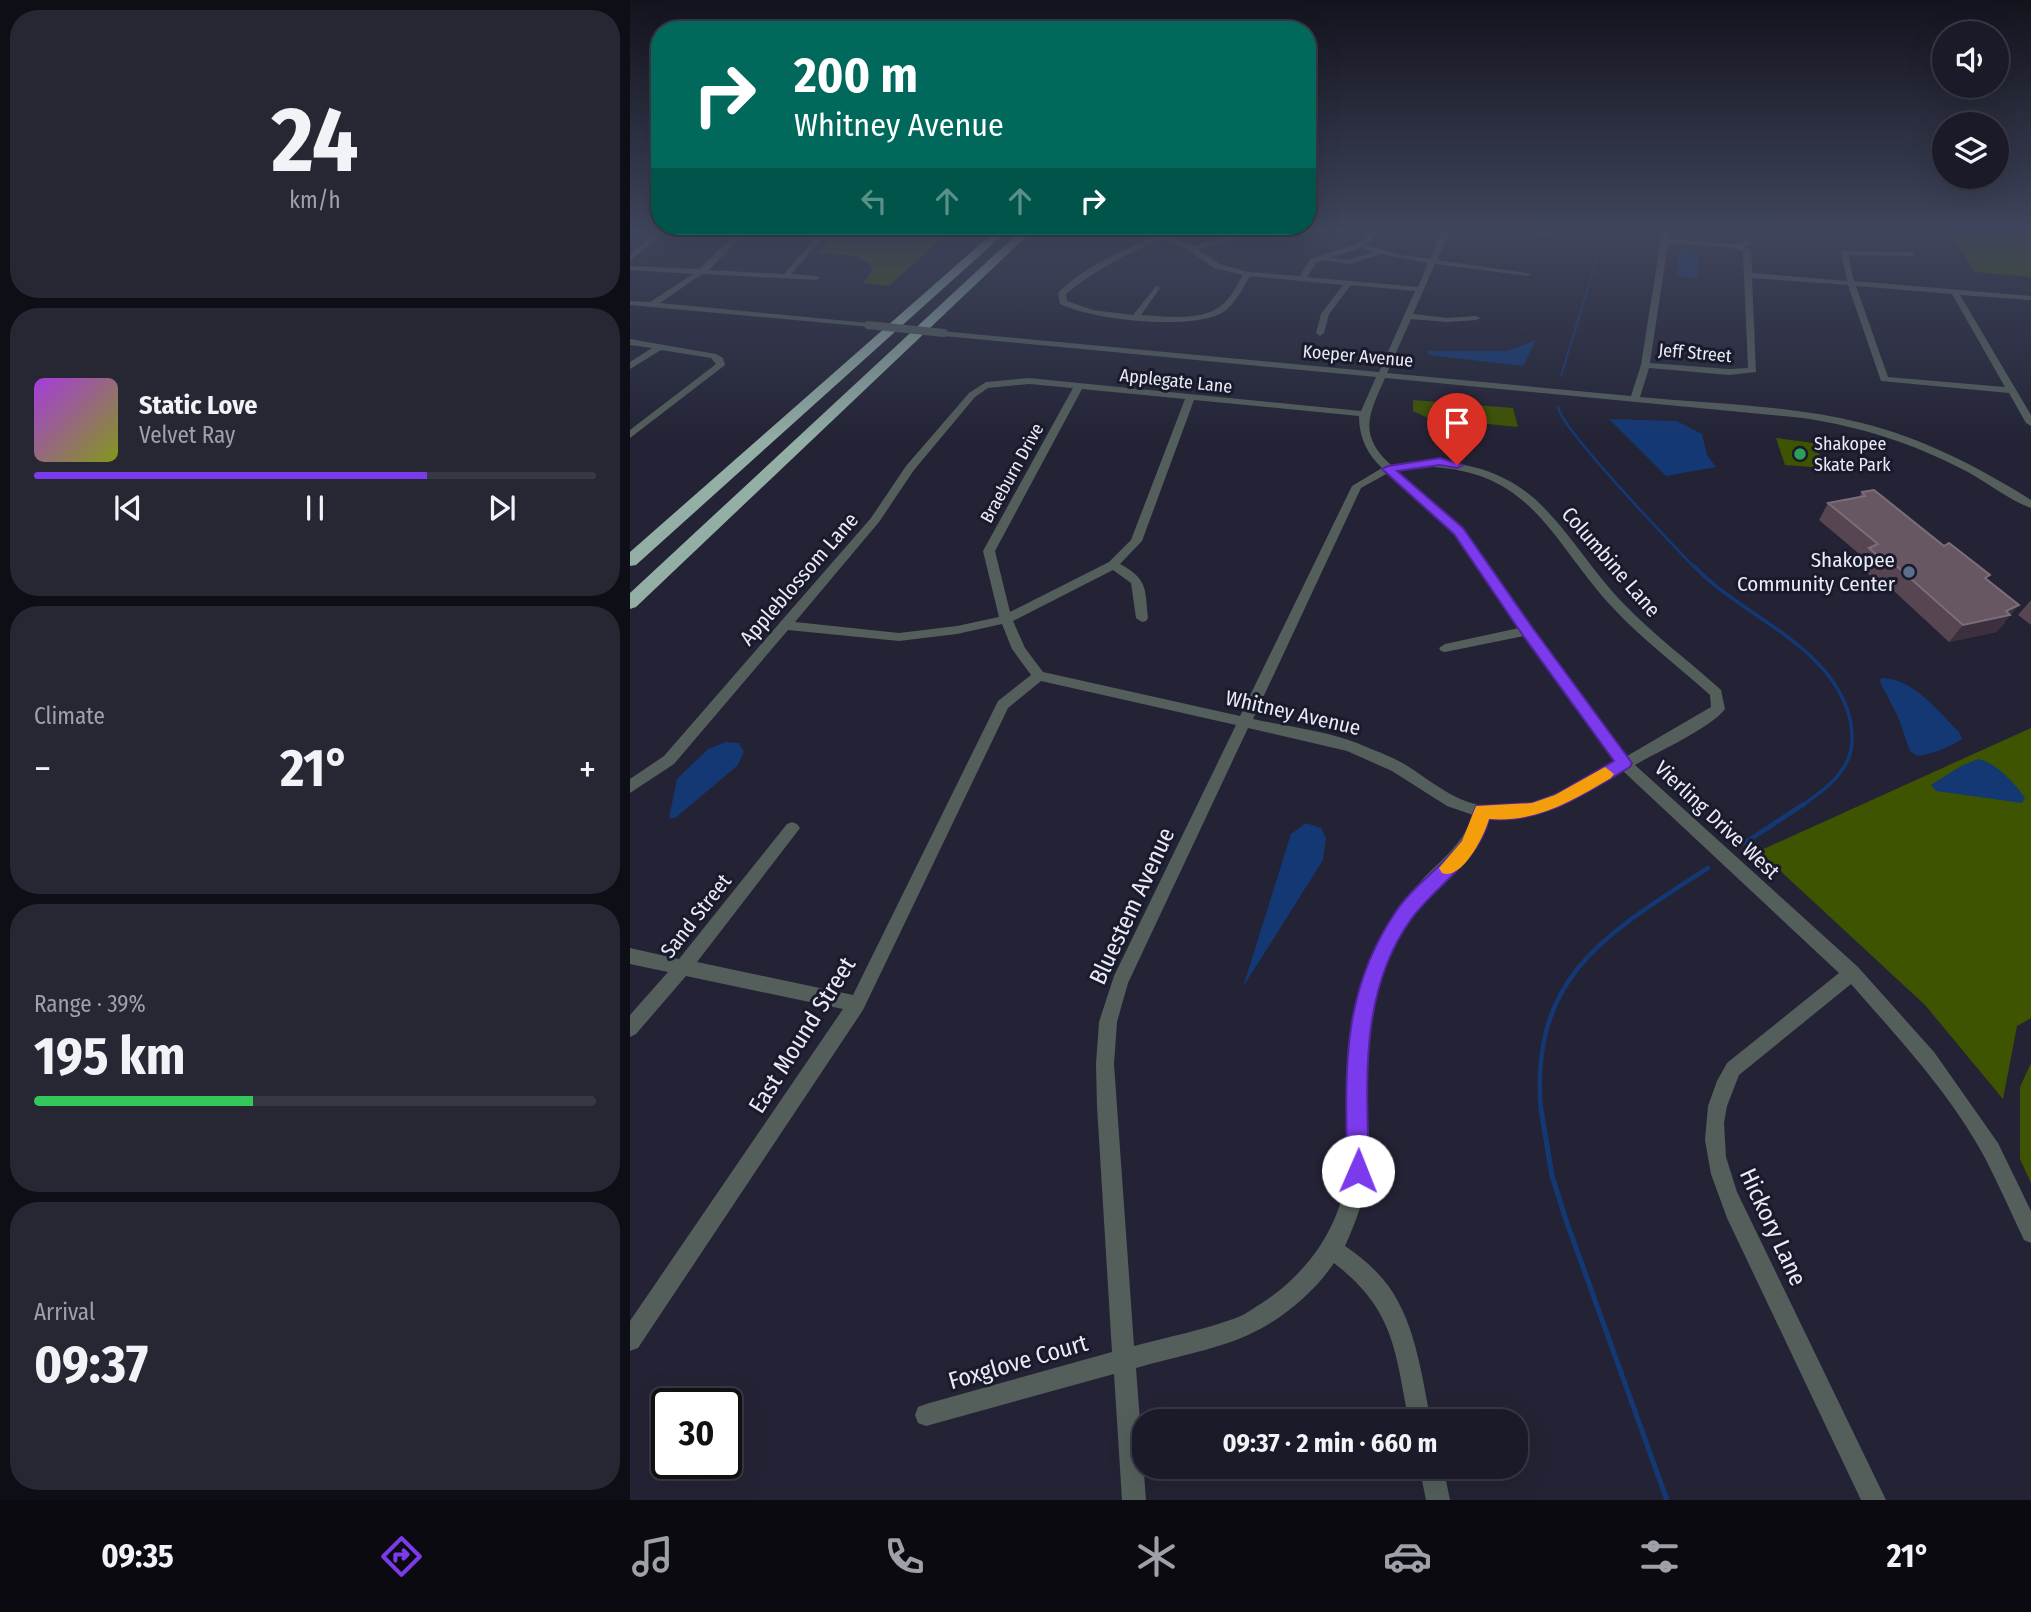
<!DOCTYPE html>
<html lang="en">
<head>
<meta charset="utf-8">
<style>
	:root { --surface:#1a1a28; --page:#272734; --text:#f1f3f6; --muted:#9fa1a8; --line:#383845; --accent:#7c3aed }
	body { margin:0; font-family:"Fira Sans Condensed",sans-serif; background:var(--page); color:var(--text); height:100vh; display:flex; flex-direction:column; font-size:26px; white-space:nowrap }
	* { box-sizing:border-box; margin:0 }
	p { font-size:23px; color:var(--muted) }
	.icon { flex:none; width:38px; height:38px; fill:none; stroke:currentColor; stroke-width:2; stroke-linecap:round; stroke-linejoin:round }
	.map { position:relative; flex:1; overflow:hidden }
	.side { display:flex; flex-direction:column; gap:10px; padding:10px; background:#0e0e16; width:630px }
	.side>* { flex:none }
	.hud { position:absolute; left:21px; top:21px; width:665px; height:214px; border-radius:28px; box-shadow:0 7px 28px #0002,0 0 0 2px var(--line); background:#00695c; color:#fff; overflow:hidden }
	.fabs { position:absolute; left:1302px; top:21px; display:grid; gap:14px }
	.fabs a { display:grid; place-items:center; width:77px; height:77px; border-radius:50%; background:var(--surface); box-shadow:0 7px 28px #0002,0 0 0 2px var(--line); font-size:35px }
	.speed { position:absolute; left:21px; top:1388px; display:flex; gap:14px; font-size:35px; font-weight:700; text-align:center }
	.speed>* { display:grid; place-content:center; width:91px; height:91px; border-radius:50%; background:var(--surface); box-shadow:0 7px 28px #0002,0 0 0 2px var(--line); line-height:1 }
	.speed .limit { border:4px solid #111; border-radius:10px; background:#fff; color:#111 }
	.pin { position:absolute; display:grid; place-items:center; width:60px; height:60px; color:#fff; margin:-72px -30px; border-radius:50% 50% 50% 0; rotate:-45deg; box-shadow:0 0 7px #0007 }
	.pin .icon { rotate:45deg }
	.me { position:absolute; width:77px; margin:-38px; rotate:1deg; stroke-linejoin:round; filter:drop-shadow(0 0 5px #0008) }
	.turn { display:flex; align-items:center; gap:24px; height:147px; padding:0 28px; font-size:32px }
	.turn .icon { width:91px; height:91px; stroke-width:2.5 }
	.turn b { display:block; font-size:49px; line-height:60px }
	.lanes { display:flex; align-items:center; height:66px; padding:0 28px; background:#0003; justify-content:center; gap:35px; direction:ltr }
	.lanes .off { opacity:.35 }
	.big { font-size:52px; font-weight:700; line-height:1.1 }
	.side .card { flex:1; display:flex; flex-direction:column; justify-content:center; gap:10px; min-width:0; padding:0 24px; border-radius:28px; background:var(--page) }
	.side .dial { align-items:center; gap:0 }
	.dial b { font-size:91px; line-height:1 }
	.song { display:flex; align-items:center; gap:21px }
	.cover { width:84px; height:84px; border-radius:10px; background:linear-gradient(135deg,hsl(280 70% 55%),hsl(70 70% 35%)) }
	.played { height:7px; border-radius:4px; background:linear-gradient(90deg,var(--accent) 70%,var(--line) 70%) }
	.keys { display:flex; justify-content:space-around; direction:ltr }
	.heat { display:flex; justify-content:space-between; align-items:center; font-size:38px; direction:ltr }
	.charge { height:10px; border-radius:5px; background:linear-gradient(90deg,#34c759 39%,var(--line) 0) }
	.trip { position:absolute; left:502px; top:1409px; width:396px; height:70px; border-radius:28px; background:var(--surface); box-shadow:0 7px 28px #0002,0 0 0 2px var(--line); font-weight:700; line-height:70px; text-align:center }
	.dock { display:flex; height:112px; justify-content:space-around; align-items:center; background:#0a0a10; color:var(--muted) }
	.dock .icon { width:49px; height:49px }
	.dock .on { color:var(--accent) }
	.dock b { font-size:32px; color:var(--text) }
	main { display:flex; flex:1; min-height:0 }
	.map>svg:first-child { display:block }
	.green { fill:#3f5400 }
	.water { fill:#133874 }
	.lines { fill:none; stroke-linecap:round; stroke-linejoin:round }
	.stream-far4 { stroke:#133874; stroke-width:2 }
	.stream-far3 { stroke:#133874; stroke-width:2.5 }
	.stream-far2 { stroke:#133874; stroke-width:3.5 }
	.stream-far1 { stroke:#133874; stroke-width:4.5 }
	.stream { stroke:#133874; stroke-width:5 }
	.minor { fill:#545f5b; fill-rule:evenodd }
	.highway { fill:#93aea5; fill-rule:evenodd }
	.minor-bridge { stroke:#545f5b; stroke-width:8 }
	.wall { fill:#574551 }
	.shaded-wall { fill:#3c303e }
	.building { fill:#675762; stroke:#7b6e7a; stroke-width:2 }
	.route { fill:#7c3aed; stroke:#51269a; stroke-width:2 }
	.slow { fill:#f59e0b }
	.leisure-dot { fill:#2e9e5b; stroke:#191a2b; stroke-width:2.5 }
	.service-dot { fill:#5c6f8a; stroke:#191a2b; stroke-width:2.5 }
	.labels { text-anchor:middle; stroke-width:6; stroke-linejoin:round; paint-order:stroke }
	.far-street-label { font-size:18px; fill:#eaebf7; stroke:#191a2b }
	.far-poi-label { font-size:18px; fill:#eaebf7; stroke:#191a2b; text-anchor:start }
	.poi-label { font-size:21px; fill:#eaebf7; stroke:#191a2b; text-anchor:end }
	.street-label { font-size:21px; fill:#eaebf7; stroke:#191a2b }
	.near-street-label { font-size:24px; fill:#eaebf7; stroke:#191a2b }
</style>
</head>
<body>
<main>
<section class="side">
<div class="card dial"><b>24</b><p>km/h</p></div>
<div class="card">
<div class="song"><i class="cover"></i><div><b>Static Love</b><p>Velvet Ray</p></div></div>
<div class="played"></div>
<div class="keys"><svg class="icon" aria-label="previous" viewBox="0 0 24 24"><path d="M18 5L8 12l10 7zM5 5v14"/></svg><svg class="icon" aria-label="pause" viewBox="0 0 24 24"><path d="M8 5v14M16 5v14"/></svg><svg class="icon" aria-label="next" viewBox="0 0 24 24"><path d="M6 5l10 7-10 7zM19 5v14"/></svg></div>
</div>
<div class="card"><p>Climate</p>
<div class="heat"><a>−</a><b class="big">21°</b><a>+</a></div>
</div>
<div class="card"><p>Range · 39%</p><b class="big">195 km</b><div class="charge"></div></div>
<div class="card"><p>Arrival</p><b class="big">09:37</b></div>
</section>
<div class="map">
<svg width="1401" height="1500" viewBox="0 0 1401 1500">
	<rect width="100%" height="100%" fill="#232335"/>
	<path class="green" d="M206,232H318V233L259,286L233,283L242,271C239,251 203,255 187,254Z
		M1320,233H1401V277L1345,272Z
		M783,400L883,408L888,427L798,418L783,411Z
		M1146,438L1183,443L1197,468L1155,465Z
		M1401,728V1018L1387,1026L1373,1099L1295,1005L1129,851Z
		M1401,1063V1183L1390,1159V1087Z"/>
	<path class="water" d="M1059,249L1069,256L1067,278L1046,277L1049,251Z
		M906,340L893,366L798,355V351H877Z
		M979,419L1047,421L1072,434L1077,455L1086,467L1036,476Z
		M1251,678C1282,677 1309,712 1329,732L1332,739C1318,748 1303,754 1287,756L1280,751L1268,717L1250,682Z
		M96,742L109,743L114,752L107,766L45,818H39L47,779L78,749Z
		M1348,759C1365,762 1385,783 1395,798L1392,803L1306,791L1301,785L1331,766Z
		M676,823L691,828L696,838L693,860L613,987L661,834Z"/>
	<g class="lines">
		<path class="stream-far4" d="M931,376L975,232"/>
		<path class="stream-far3" d="M928,407C931,428 1042,544 1064,567"/>
		<path class="stream-far2" d="M1063,565C1111,617 1202,644 1220,719C1224,737 1223,755 1212,770C1202,785 1186,795 1172,806"/>
		<path class="stream-far1" d="M1113,844L1174,804
			M911,1111C899,975 978,933 1078,868"/>
		<path class="stream" d="M911,1109L922,1176L936,1220L1037,1500"/>
		<path class="minor" d="M26,232H34L0,261V255Z
			M108,232H116L79,270L154,274L191,232H198L161,274L186,276L190,278L186,280L72,274L30,303L238,323L242,325L241,327L0,305V301L20,302L63,274L0,270V266L69,269Z
			M521,232H529L562,246L609,235V239L567,249L590,264L618,272L670,276L680,259L727,244L740,232H748L735,245L772,255L800,259L812,232H819L807,260L902,274L898,276L805,264L783,314L817,318L846,316L850,318L846,320L817,322L781,319L757,373L1001,396L1011,365L1032,232H1039L1038,239L1106,244L1121,240V244L1113,246L1121,251L1122,273L1217,281L1211,251L1281,252L1285,254L1284,256L1218,255L1224,281L1401,296V300L1330,295L1401,415V426L1396,423L1379,393L1251,381L1218,285L1122,278L1126,372L1099,375L1019,368L1010,397C1083,404 1160,405 1232,423C1292,438 1349,467 1401,500V508C1380,501 1357,482 1336,471C1282,443 1232,427 1173,418L755,378C739,414 727,435 762,466C819,455 876,466 917,511C944,539 964,573 991,601C1022,634 1058,660 1091,690L1095,709C1081,728 1027,752 1005,765L1228,967L1304,1052L1368,1143L1401,1211V1243L1394,1240C1381,1213 1369,1185 1355,1158C1320,1093 1269,1039 1221,984L1109,1075L1097,1106L1094,1123L1096,1157L1107,1192L1256,1500H1231L1097,1218L1081,1174L1075,1140L1078,1106L1087,1081L1097,1063L1209,973L993,771C948,797 912,822 857,818C848,849 825,866 804,889C780,916 761,945 750,980C739,1015 734,1053 735,1090C737,1117 741,1143 738,1170C735,1197 726,1222 715,1246C728,1255 741,1265 752,1278C785,1316 791,1373 801,1421H779C765,1351 765,1310 704,1263C683,1294 650,1321 616,1336C584,1350 540,1358 506,1368L516,1500H492L484,1374L296,1426L288,1423L285,1415L288,1407L296,1404L482,1352L467,1106L466,1064L469,1022L484,976L606,725L411,681L378,708L233,1010L8,1348L0,1351V1321L213,1009L56,976L6,1034L0,1037V1015L38,972L0,964V948L49,959L157,824L162,822L167,824L170,828L167,832L67,962L223,995L368,701L401,675L382,649L372,624L327,634L269,641L158,630L44,764L0,793V779L34,756L241,518L276,466L339,393L356,382L399,378L731,411L746,377L314,336L311,335V331L749,372L785,291L721,285L699,314L694,333L690,336L686,333L691,314L713,285L620,276C612,289 604,307 590,314C555,330 464,320 430,304L428,293C455,266 492,251 526,236ZM532,239L558,250L584,268L613,275C606,287 599,302 586,309C566,321 533,316 511,315L530,288L526,286L503,315L463,310L437,301L436,294C465,270 498,253 532,239ZM1038,243L1105,248L1113,252L1118,368L1099,369L1020,363ZM730,248L743,252L718,260L700,258ZM751,254L798,263L788,287L677,277L686,263L693,260L719,264ZM1226,286L1322,294L1375,387L1258,377ZM399,384L443,388L353,551L369,617L327,626L269,633L165,622L249,522L284,470L345,397L358,388ZM452,389L555,399L501,540L479,562L380,612L365,551ZM564,400L729,416C729,437 737,454 752,468L722,486L610,716L413,672L395,648L383,621L483,570L501,583L506,618L512,622L516,621L518,618C515,589 518,579 490,564L512,541ZM802,467C905,473 922,543 984,609C1013,640 1048,666 1080,695L1081,707L997,756L901,628L833,529L767,471ZM758,473L825,533L889,628L815,644L809,648L811,651L815,652L894,636L985,762C936,789 883,825 826,797C808,788 792,775 776,765C761,756 743,750 727,743C697,731 654,726 623,719L731,488ZM618,728L717,751L762,771L817,806L843,815C834,843 812,859 792,880C769,905 751,933 738,964C724,1002 717,1043 717,1084C717,1105 719,1126 719,1147C719,1210 689,1263 638,1299C628,1305 617,1314 606,1318C573,1330 538,1337 504,1346L484,1064L487,1022L498,983Z
			M902,232H916L921,235L917,237Z
			M0,339L86,354L93,358L95,365L0,438V430L86,364L81,358L31,350L0,369V362L22,348L0,345Z
			M789,1466H813L820,1500H796Z"/>
		<path class="highway" d="M364,232H376L6,565L0,566V552Z
			M389,232H401L6,607L0,609V593Z"/>
		<path class="minor-bridge" d="M238,325L314,333"/>
	</g>
	<path class="wall" d="M1232,492L1357,579L1375,622L1366,632L1319,642L1251,579L1245,580L1228,565L1233,557L1189,520L1198,503L1229,497Z
		M1401,600V625L1388,615Z"/>
	<path class="shaded-wall" d="M1389,605L1366,632L1319,642L1333,625Z"/>
	<path class="building" d="M1244,490L1314,546L1319,543L1360,575L1355,578L1389,605L1376,611L1380,615L1333,625L1262,562L1256,563L1239,548L1248,544L1198,503L1235,496L1232,492Z"/>
	<linearGradient id="sky" x2="0" y2="1"><stop stop-color="#13131d"/><stop offset="0.52" stop-color="#3f455c"/><stop offset="1" stop-color="#3f455c" stop-opacity="0"/></linearGradient>
	<rect width="1401" height="442" fill="url(#sky)"/>
	<path class="route" d="M810,458L833,465L827,468L810,465L767,471L833,528L902,627L1002,763L1000,767C955,793 913,824 859,819C849,861 806,885 782,918C728,992 737,1085 739,1171L736,1179L728,1182L720,1179L717,1171C716,1075 709,994 767,910C785,883 814,866 833,840C840,830 841,817 846,806L902,803L925,795L984,761L892,634L824,534L752,469L758,466Z"/>
	<path class="slow" d="M975,767L984,774L981,778C942,801 906,823 859,819C855,835 832,881 812,873L809,868L832,841L846,806L902,803L925,795Z"/>
	<circle class="leisure-dot" cx="1170" cy="454" r="7"/>
	<circle class="service-dot" cx="1279" cy="572" r="7"/>
	<g class="labels">
		<g class="far-street-label">
			<text transform="translate(1065 353) rotate(5)" y="6">Jeff Street</text>
			<text transform="translate(728 356) rotate(5)" y="6">Koeper Avenue</text>
			<text transform="translate(546 381) rotate(6)" y="6">Applegate Lane</text>
			<text transform="translate(382 473) rotate(-61)" y="6">Braeburn Drive</text>
		</g>
		<g class="far-poi-label">
			<text x="1184" y="450">Shakopee<tspan x="1184" dy="21">Skate Park</tspan></text>
		</g>
		<g class="poi-label">
			<text x="1265" y="567">Shakopee<tspan x="1265" dy="24">Community Center</tspan></text>
		</g>
		<g class="street-label">
			<text transform="translate(981 562) rotate(49)" y="7">Columbine Lane</text>
			<text transform="translate(169 579) rotate(-49)" y="7">Appleblossom Lane</text>
			<text transform="translate(663 713) rotate(13)" y="7">Whitney Avenue</text>
			<text transform="translate(1087 820) rotate(43)" y="7">Vierling Drive West</text>
			<text transform="translate(66 916) rotate(-52)" y="7">Sand Street</text>
		</g>
		<g class="near-street-label">
			<text transform="translate(502 906) rotate(-65)" y="8">Bluestem Avenue</text>
			<text transform="translate(172 1035) rotate(-58)" y="8">East Mound Street</text>
			<text transform="translate(1143 1227) rotate(65)" y="8">Hickory Lane</text>
			<text transform="translate(388 1362) rotate(-16)" y="8">Foxglove Court</text>
		</g>
	</g>
</svg>
<div class="fabs">
<a><svg class="icon" aria-label="sound" viewBox="0 0 24 24"><path d="M4 9h4l5-4v14l-5-4H4zM17 9q2 3 0 6"/></svg></a>
<a><svg class="icon" aria-label="layers" viewBox="0 0 24 24"><path d="M12 4l9 5-9 5-9-5zM3 14l9 5 9-5"/></svg></a>
</div>
<div class="speed"><div class="limit">30</div></div>
<div class="pin" style="left:827px;top:465px;background:#d93025"><svg class="icon" aria-label="arrive" viewBox="0 0 24 24"><path d="M6 21V4h12l-3 4 3 4H6"/></svg></div>
<svg class="me" style="left:728px;top:1171px" viewBox="-20 -20 40 40"><circle r="19" fill="#fff"/><path d="M0-13L10 11 0 6-10 11z" fill="#7c3aed"/></svg>
<div class="trip">09:37 · 2 min · 660 m</div>
<div class="hud">
<div class="turn"><svg class="icon" aria-label="right" viewBox="0 0 24 24"><path d="M7 20v-9h11M14 6l5 5-5 5"/></svg><div><b>200 m</b>Whitney Avenue</div></div>
<div class="lanes"><svg class="icon off" aria-label="left" viewBox="0 0 24 24"><path d="M17 20v-9H6M10 6l-5 5 5 5"/></svg><svg class="icon off" aria-label="ahead" viewBox="0 0 24 24"><path d="M12 20V5M6 11l6-6 6 6"/></svg><svg class="icon off" aria-label="ahead" viewBox="0 0 24 24"><path d="M12 20V5M6 11l6-6 6 6"/></svg><svg class="icon" aria-label="right" viewBox="0 0 24 24"><path d="M7 20v-9h11M14 6l5 5-5 5"/></svg></div>
</div>
</div>
</main>
<nav class="dock">
<b>09:35</b>
<svg class="icon on" aria-label="directions" viewBox="0 0 24 24"><path d="M12 3l9 9-9 9-9-9zM9 14v-3h6M13 9l2 2-2 2"/></svg>
<svg class="icon" aria-label="music" viewBox="0 0 24 24"><path d="M9 18V5l10-2v13"/><circle cx="6" cy="18" r="3"/><circle cx="16" cy="16" r="3"/></svg>
<svg class="icon" aria-label="phone" viewBox="0 0 24 24"><path d="M5 4h4l2 5-3 2q2 4 5 5l2-3 5 2v4C11 20 4 13 5 4z"/></svg>
<svg class="icon" aria-label="climate" viewBox="0 0 24 24"><path d="M12 3v18M4 7l16 10M4 17L20 7"/></svg>
<svg class="icon" aria-label="car" viewBox="0 0 24 24"><path d="M5 17H2v-5l4-1 3-4h7l3 4 3 1v5h-3M9 17h6M6 11h13"/><circle cx="7" cy="17" r="2"/><circle cx="17" cy="17" r="2"/></svg>
<svg class="icon" aria-label="filters" viewBox="0 0 24 24"><path d="M4 7h16M4 17h16"/><circle cx="9" cy="7" r="2"/><circle cx="15" cy="17" r="2"/></svg>
<b>21°</b>
</nav>
</body>
</html>
